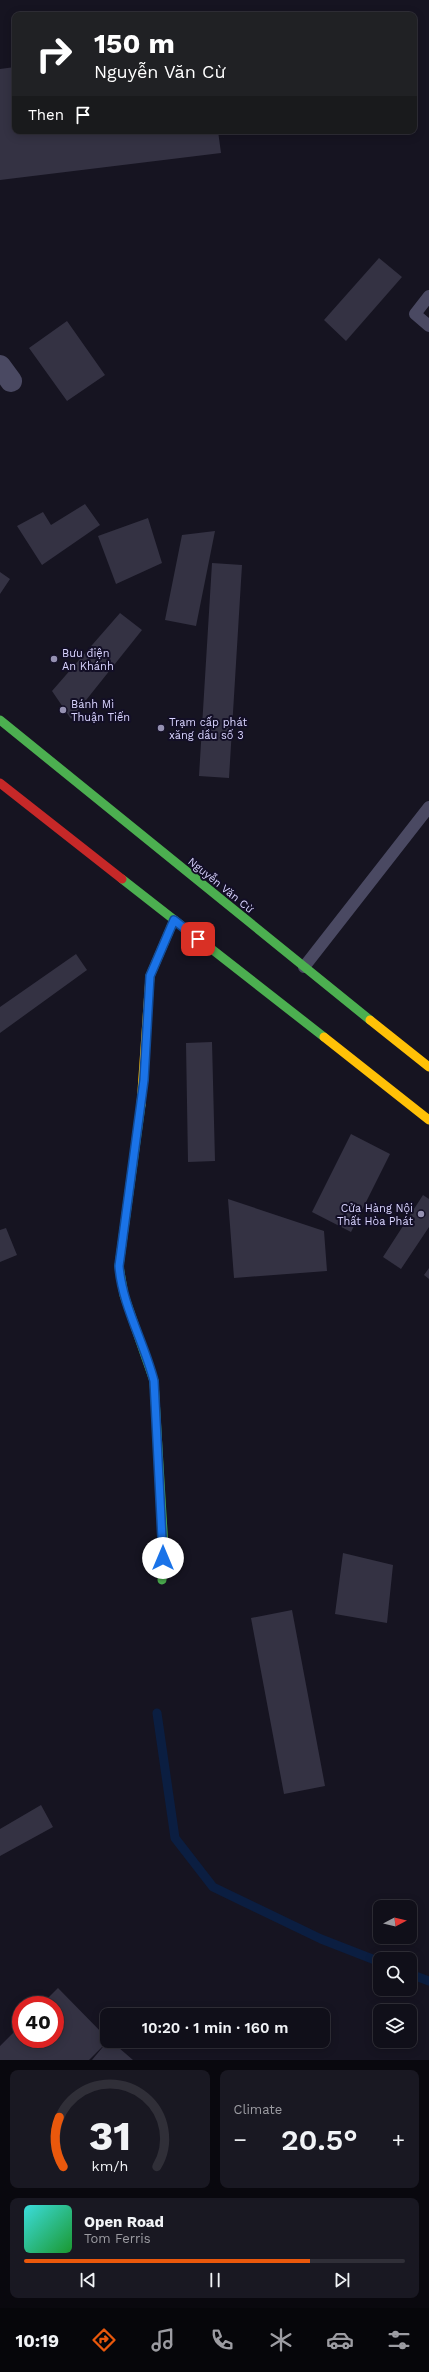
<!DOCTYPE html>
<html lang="en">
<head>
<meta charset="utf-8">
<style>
	:root { --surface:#100f19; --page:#191822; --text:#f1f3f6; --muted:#9c9ca2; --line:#302f38; --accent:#ea580c }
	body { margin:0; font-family:"Work Sans",sans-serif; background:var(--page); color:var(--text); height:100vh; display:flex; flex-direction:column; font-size:15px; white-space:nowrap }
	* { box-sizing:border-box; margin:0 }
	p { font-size:13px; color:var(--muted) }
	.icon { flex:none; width:22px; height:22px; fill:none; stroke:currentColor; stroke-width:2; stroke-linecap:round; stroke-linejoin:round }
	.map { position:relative; height:2060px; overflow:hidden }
	.sheet { display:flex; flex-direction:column; gap:10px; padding:10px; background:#09080e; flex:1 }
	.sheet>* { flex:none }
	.guide { position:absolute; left:12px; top:12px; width:405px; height:122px; border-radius:8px; box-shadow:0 2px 10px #0003,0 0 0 1px var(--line); background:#202124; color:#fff; overflow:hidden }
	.needle { width:26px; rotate:83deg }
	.tools { position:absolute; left:373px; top:1900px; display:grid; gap:8px }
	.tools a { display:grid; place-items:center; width:44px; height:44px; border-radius:8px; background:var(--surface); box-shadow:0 2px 10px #0003,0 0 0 1px var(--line); font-size:20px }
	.speed { position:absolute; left:12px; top:1996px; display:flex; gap:8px; font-size:20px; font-weight:700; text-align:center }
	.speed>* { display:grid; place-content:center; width:52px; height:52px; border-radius:50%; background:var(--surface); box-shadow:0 2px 10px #0003,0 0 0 1px var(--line); line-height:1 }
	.speed .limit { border:6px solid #d22; background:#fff; color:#111 }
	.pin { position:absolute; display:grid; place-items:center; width:34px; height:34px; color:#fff; margin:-17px; border-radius:8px; box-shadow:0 2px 6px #0006 }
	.me { position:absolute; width:44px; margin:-22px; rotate:0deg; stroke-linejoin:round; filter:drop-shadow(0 0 3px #0008) }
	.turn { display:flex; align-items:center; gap:14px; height:84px; padding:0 16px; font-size:18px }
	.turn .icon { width:52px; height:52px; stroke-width:2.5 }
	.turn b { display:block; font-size:28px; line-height:34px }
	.then { display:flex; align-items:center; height:38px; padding:0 16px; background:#0003; gap:8px; font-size:15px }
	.big { font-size:30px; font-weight:600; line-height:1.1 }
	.sheet .widget { flex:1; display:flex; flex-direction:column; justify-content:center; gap:6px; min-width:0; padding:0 14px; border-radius:8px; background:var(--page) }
	.sheet .dial { align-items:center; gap:0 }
	.dial svg { height:104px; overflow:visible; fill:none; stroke:var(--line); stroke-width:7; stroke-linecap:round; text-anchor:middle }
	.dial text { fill:var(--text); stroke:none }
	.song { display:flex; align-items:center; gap:12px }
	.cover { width:48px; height:48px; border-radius:6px; background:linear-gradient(135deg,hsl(180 70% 55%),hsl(130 70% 35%)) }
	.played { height:4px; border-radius:2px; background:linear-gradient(90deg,var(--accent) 75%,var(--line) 75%) }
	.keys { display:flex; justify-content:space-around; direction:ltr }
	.heat { display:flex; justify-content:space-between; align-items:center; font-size:22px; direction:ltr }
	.sheet .tiles { flex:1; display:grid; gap:10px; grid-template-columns:1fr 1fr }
	.widget:last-child { grid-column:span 2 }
	.trip { position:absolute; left:100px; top:2008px; width:230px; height:40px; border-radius:8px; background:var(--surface); box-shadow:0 2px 10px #0003,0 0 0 1px var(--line); font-weight:600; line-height:40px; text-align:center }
	.tabs { display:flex; height:64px; justify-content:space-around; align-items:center; background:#06060a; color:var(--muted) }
	.tabs .icon { width:28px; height:28px }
	.tabs .on { color:var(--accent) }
	.tabs b { font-size:18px; color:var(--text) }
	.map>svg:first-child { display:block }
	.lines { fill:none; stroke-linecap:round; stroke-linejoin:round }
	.stream { stroke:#0b1e41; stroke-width:9 }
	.building { fill:#343243 }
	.lane { stroke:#4a4962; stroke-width:12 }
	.street { stroke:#4a4962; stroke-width:22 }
	.fast { stroke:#4caf50; stroke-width:9 }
	.slow { stroke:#ffc107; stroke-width:9 }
	.jam { stroke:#c62828; stroke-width:9 }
	.route-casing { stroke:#114b97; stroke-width:10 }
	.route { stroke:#1a73e8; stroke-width:7 }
	.poi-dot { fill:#9591b1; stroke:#130f26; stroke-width:1.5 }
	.labels { text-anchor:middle; stroke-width:4; stroke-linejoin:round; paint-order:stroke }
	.poi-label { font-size:11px; fill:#d9d4ff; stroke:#130f26; text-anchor:start }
	.street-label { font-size:11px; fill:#d9d4ff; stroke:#130f26 }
</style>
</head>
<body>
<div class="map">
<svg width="429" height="2060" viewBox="0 0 429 2060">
	<rect width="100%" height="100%" fill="#161421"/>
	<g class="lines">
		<path class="stream" d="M157,1713L175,1838L213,1887L321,1939L380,1962
			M410,1974L429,1981"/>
	</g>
	<path class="building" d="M15,67V131H218L221,153L0,180V69Z
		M379,258L402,277L346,341L324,320Z
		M67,321L105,375L67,401L29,348Z
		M85,504L100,525L42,565L17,526L43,512L51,525Z
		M148,518L162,563L116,584L98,536Z
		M215,531L196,626L165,620L182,535Z
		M212,563L242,565L229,778L199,776Z
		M0,572L10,579L0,594Z
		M120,613L142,630L71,719L52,691Z
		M76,954L87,970L0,1033V1007Z
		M212,1042L215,1161L188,1162L186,1043Z
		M351,1134L390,1154L351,1232L312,1212Z
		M423,1195L429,1199V1227L401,1269L383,1257Z
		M228,1199L324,1231L327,1271L234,1278Z
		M6,1228L17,1255L0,1262V1230Z
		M429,1268V1279L424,1275Z
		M343,1553L393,1565L387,1623L335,1614Z
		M292,1610L325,1786L284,1794L251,1618Z
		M41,1805L53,1827L0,1856V1829Z
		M58,1988L107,2038V2041H111L133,2060H92L107,2042L89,2060H0V2046L21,2025V2039H55V2005H41Z"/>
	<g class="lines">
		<path class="lane" d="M429,296L415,314L429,326
			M304,967L429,807"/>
		<path class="street" d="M0,366L11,381"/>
		<path class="fast" d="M0,720L370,1020
			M122,879L324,1037
			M141,1105L119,1266L124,1295L154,1381L164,1548L162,1580"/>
		<path class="slow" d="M370,1020L429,1067
			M324,1037L429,1120
			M141,1105L150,976L174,920"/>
		<path class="jam" d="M0,783L122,879"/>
	</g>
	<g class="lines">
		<g class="route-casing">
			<path id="route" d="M163,1558L154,1381C144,1342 122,1305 119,1266L144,1080L150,976L174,920L198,939"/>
		</g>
		<use href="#route" class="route"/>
	</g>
	<g class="poi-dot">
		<circle cx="54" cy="659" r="4"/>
		<circle cx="63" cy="710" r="4"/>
		<circle cx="161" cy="728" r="4"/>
		<circle cx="421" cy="1214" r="4"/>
	</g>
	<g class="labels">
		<g class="poi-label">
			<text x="62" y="657">Bưu điện<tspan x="62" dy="13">An Khánh</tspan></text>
			<text x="71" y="708">Bánh Mì<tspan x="71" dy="13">Thuận Tiến</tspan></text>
			<text x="169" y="726">Trạm cấp phát<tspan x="169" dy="13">xăng dầu số 3</tspan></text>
			<text x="413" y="1212" text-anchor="end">Cửa Hàng Nội<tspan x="413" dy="13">Thất Hòa Phát</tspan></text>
		</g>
		<g class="street-label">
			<text transform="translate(221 885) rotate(39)" y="4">Nguyễn Văn Cừ</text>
		</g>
	</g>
</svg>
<div class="tools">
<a><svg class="needle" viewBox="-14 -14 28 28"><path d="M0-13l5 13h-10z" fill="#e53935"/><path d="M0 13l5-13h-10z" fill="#9c9ca2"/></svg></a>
<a><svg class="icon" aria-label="search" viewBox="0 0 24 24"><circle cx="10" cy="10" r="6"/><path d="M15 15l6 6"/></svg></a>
<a><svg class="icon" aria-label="layers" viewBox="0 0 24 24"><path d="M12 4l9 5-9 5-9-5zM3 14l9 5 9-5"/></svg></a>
</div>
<div class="speed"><div class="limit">40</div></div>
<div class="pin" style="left:198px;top:939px;background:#d93025"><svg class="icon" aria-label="arrive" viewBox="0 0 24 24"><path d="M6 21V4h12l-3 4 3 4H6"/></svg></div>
<svg class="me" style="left:163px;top:1558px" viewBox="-20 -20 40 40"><circle r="19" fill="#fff"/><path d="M0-13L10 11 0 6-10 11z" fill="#1a73e8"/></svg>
<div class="trip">10:20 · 1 min · 160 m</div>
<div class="guide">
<div class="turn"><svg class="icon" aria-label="right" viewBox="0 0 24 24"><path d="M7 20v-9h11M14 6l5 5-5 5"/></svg><div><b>150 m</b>Nguyễn Văn Cừ</div></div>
<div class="then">Then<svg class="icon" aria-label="arrive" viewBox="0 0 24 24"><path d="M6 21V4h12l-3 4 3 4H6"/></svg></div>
</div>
</div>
<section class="sheet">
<div class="tiles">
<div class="widget dial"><svg viewBox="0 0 100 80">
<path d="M14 69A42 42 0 1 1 86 69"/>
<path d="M14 69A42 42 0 0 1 11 31" stroke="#ea580c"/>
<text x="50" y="56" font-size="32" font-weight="700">31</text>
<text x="50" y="72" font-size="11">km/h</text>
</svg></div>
<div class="widget"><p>Climate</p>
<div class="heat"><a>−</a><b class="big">20.5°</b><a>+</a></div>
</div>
<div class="widget">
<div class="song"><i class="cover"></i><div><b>Open Road</b><p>Tom Ferris</p></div></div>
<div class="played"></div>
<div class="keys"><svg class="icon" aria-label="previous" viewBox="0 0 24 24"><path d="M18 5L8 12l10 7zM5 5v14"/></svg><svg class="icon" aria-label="pause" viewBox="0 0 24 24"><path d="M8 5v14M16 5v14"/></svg><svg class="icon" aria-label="next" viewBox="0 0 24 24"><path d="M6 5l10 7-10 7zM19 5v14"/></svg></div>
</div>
</div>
</section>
<nav class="tabs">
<b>10:19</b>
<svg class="icon on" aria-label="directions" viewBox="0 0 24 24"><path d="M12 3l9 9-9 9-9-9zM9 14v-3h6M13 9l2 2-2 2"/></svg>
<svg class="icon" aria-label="music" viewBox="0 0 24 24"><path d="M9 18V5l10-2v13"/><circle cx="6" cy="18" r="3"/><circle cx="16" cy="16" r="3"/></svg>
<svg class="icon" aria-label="phone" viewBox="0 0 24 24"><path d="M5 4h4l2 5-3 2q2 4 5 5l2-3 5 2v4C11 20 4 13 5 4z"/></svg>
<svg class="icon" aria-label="climate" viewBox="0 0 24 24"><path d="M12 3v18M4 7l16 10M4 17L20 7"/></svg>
<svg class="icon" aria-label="car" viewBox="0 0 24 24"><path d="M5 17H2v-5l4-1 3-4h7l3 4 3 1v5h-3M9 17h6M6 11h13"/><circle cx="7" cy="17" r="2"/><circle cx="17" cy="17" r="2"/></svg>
<svg class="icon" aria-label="filters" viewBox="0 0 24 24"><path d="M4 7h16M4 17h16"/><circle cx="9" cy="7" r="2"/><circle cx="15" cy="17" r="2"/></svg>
</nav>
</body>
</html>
